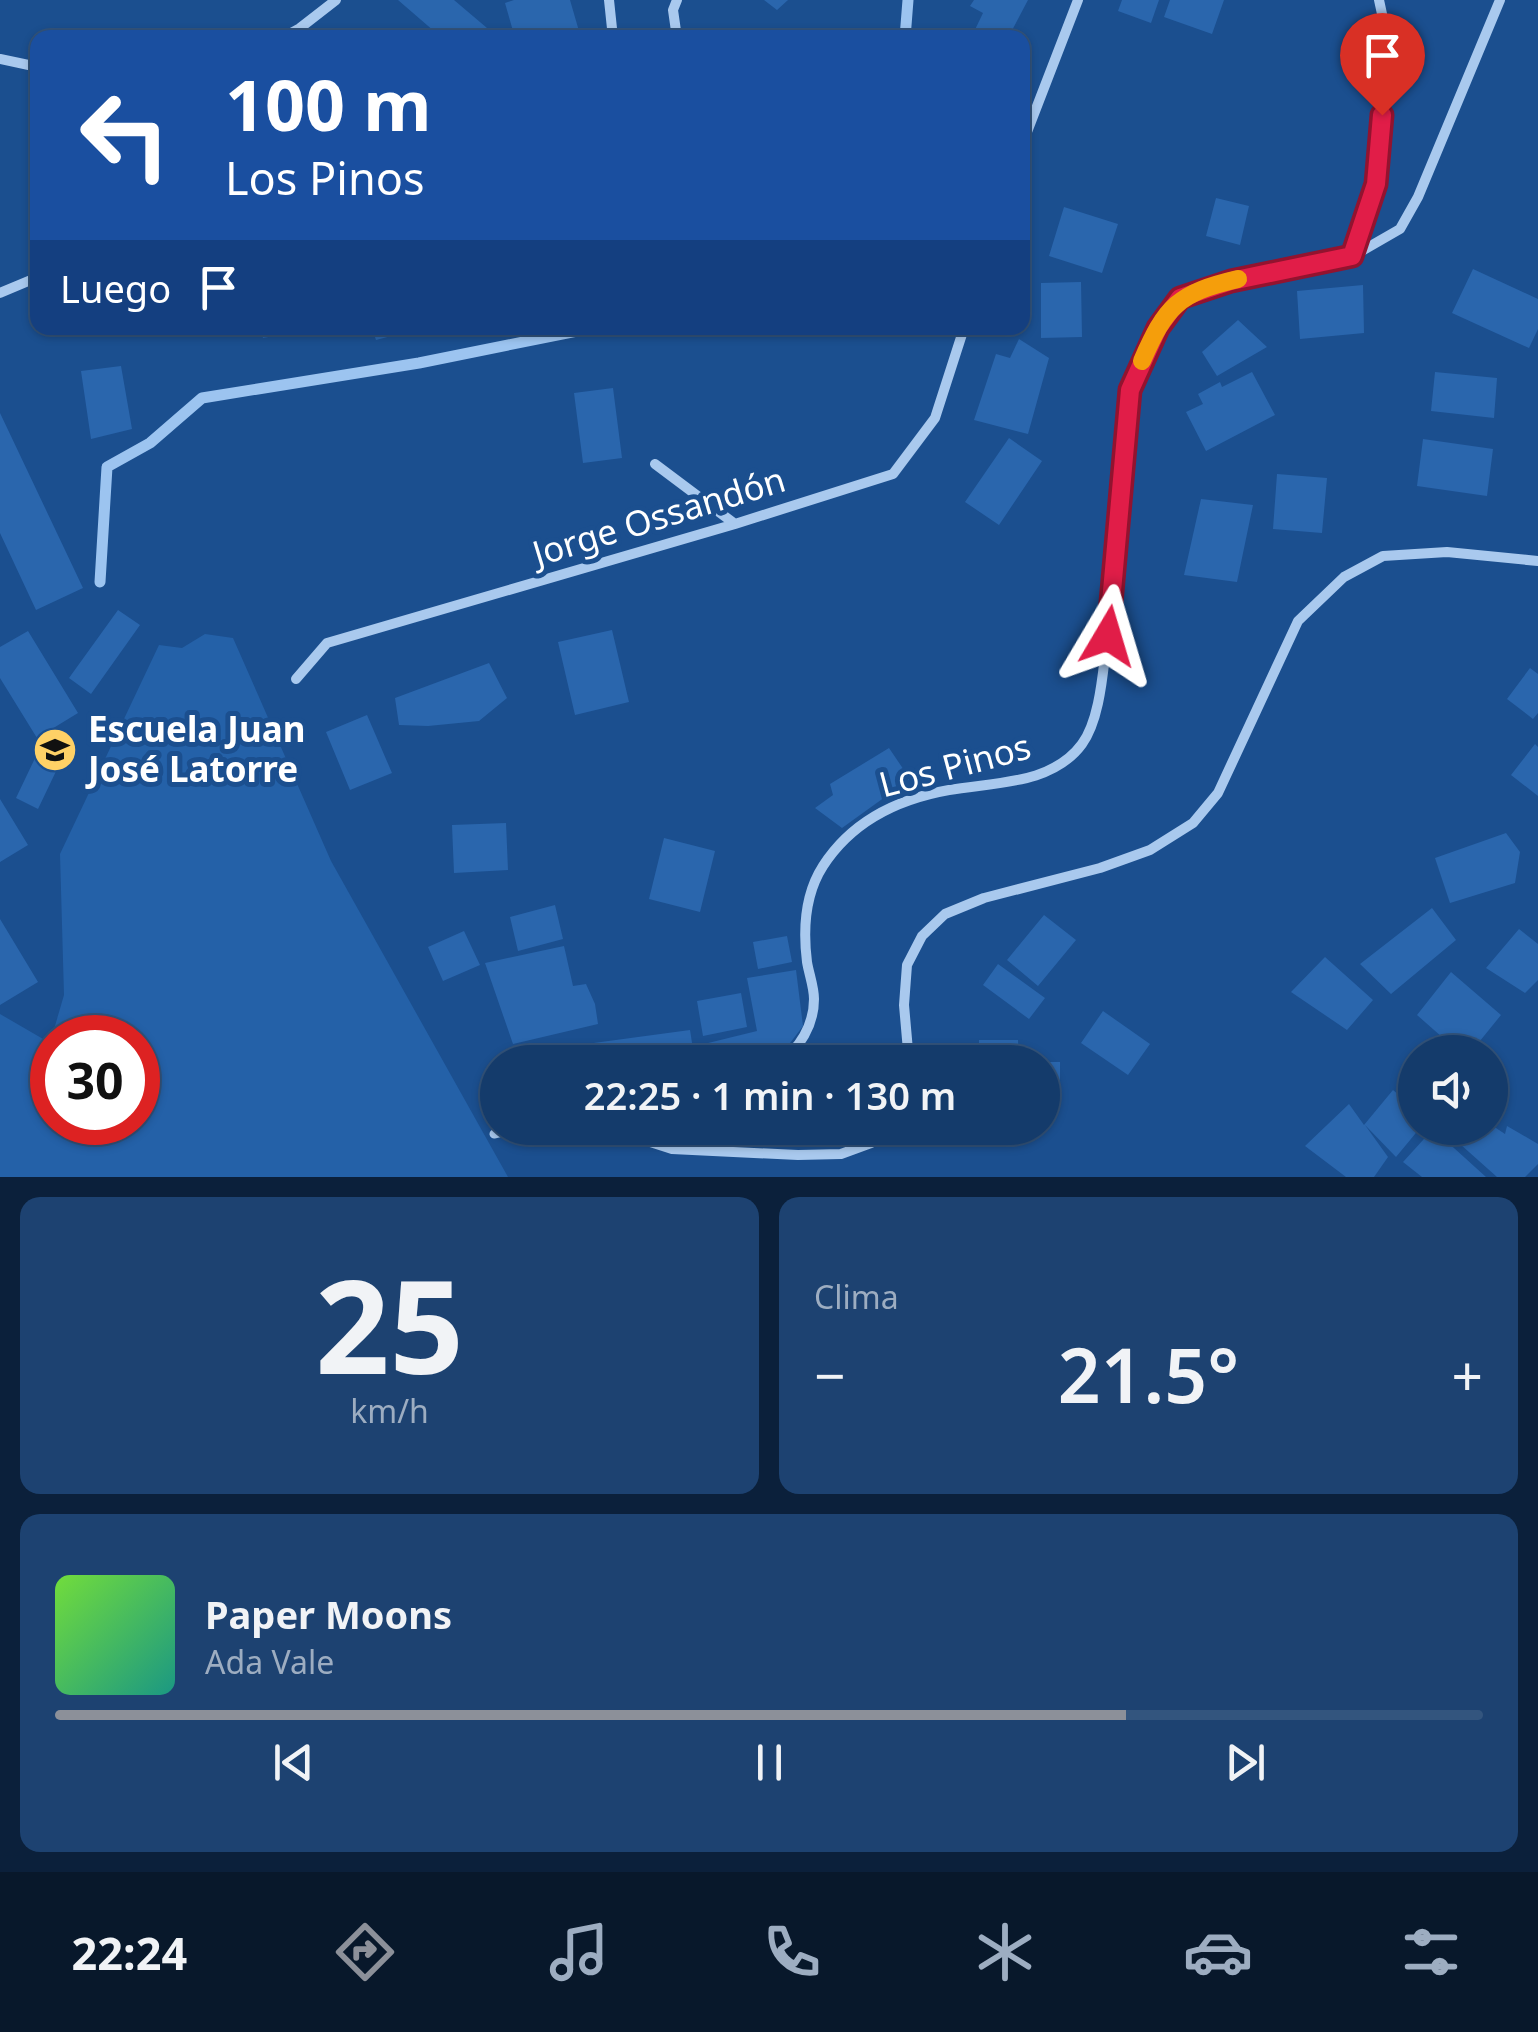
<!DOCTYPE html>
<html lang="es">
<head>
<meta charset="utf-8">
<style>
	:root { --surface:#143b6b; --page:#1d4271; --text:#f1f3f6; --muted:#9dadc1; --line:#33557e; --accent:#8c9099 }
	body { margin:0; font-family:"Noto Sans",sans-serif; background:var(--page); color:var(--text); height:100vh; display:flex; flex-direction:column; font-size:38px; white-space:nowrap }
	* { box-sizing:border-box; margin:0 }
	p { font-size:32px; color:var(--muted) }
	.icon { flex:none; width:55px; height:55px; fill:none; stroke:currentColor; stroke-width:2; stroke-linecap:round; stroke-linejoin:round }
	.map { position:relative; height:1177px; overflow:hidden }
	.side { display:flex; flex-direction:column; gap:20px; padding:20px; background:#0b203b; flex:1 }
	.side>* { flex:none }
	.hud { position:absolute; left:30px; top:30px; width:1000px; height:305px; border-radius:20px; box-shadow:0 2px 8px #0004,0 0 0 2px var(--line); background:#1a4fa0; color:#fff; overflow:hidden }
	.tools { position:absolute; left:1398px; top:1035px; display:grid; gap:20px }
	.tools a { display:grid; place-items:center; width:110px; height:110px; border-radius:50%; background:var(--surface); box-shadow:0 2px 8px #0004,0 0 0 2px var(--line); font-size:50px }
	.speed { position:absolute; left:30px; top:1015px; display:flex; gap:20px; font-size:50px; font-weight:700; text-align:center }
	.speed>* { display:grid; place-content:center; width:130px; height:130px; border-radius:50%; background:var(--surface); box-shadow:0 2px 8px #0004,0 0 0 2px var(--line); line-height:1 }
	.speed .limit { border:15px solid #d22; background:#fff; color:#111 }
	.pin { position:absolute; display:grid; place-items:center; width:85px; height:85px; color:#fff; margin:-102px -42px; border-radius:50% 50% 50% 0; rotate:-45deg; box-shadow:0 0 10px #0007 }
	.pin .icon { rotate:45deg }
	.me { position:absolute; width:110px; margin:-55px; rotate:7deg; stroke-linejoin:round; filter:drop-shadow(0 0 8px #0008) }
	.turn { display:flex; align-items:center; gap:35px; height:210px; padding:0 30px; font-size:45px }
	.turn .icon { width:130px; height:130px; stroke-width:2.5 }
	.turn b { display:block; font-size:70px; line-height:85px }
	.then { display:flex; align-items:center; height:95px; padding:0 30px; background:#0003; gap:20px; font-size:38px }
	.big { font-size:75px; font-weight:600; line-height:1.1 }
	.side .card { flex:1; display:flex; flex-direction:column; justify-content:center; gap:15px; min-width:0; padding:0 35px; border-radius:20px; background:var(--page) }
	.side .dial { align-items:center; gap:0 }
	.dial b { font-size:130px; line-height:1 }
	.song { display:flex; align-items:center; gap:30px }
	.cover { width:120px; height:120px; border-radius:15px; background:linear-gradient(135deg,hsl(100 70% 55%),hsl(170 70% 35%)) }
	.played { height:10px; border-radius:5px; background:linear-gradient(90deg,var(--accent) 75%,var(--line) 75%) }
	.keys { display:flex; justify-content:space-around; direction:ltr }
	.heat { display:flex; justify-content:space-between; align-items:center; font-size:55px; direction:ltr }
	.side .tiles { flex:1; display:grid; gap:20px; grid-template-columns:1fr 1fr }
	.card:last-child { grid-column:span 2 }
	.trip { position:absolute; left:480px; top:1045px; width:580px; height:100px; border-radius:50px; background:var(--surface); box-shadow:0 2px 8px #0004,0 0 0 2px var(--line); font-weight:600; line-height:100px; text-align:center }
	.tab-bar { display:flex; height:160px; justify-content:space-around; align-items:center; background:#08182b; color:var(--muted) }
	.tab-bar .icon { width:70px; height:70px }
	.tab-bar .selected { color:var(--accent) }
	.tab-bar b { font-size:45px; color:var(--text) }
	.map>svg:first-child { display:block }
	.green { fill:#2461a8; fill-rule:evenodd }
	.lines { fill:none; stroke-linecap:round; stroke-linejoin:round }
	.stream { stroke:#9cc4f0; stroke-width:11 }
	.building { fill:#2a66ad }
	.pedestrian { stroke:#a9c9ee; stroke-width:9 }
	.minor { stroke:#a9c9ee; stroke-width:10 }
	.route-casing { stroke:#92132f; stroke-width:25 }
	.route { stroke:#e11d48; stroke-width:18 }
	.slow { stroke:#f59e0b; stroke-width:18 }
	.labels { text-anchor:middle; stroke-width:10; stroke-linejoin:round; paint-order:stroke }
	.street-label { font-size:35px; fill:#fff; stroke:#1b4f8f }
	.poi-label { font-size:35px; font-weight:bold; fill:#fff; stroke:#1b4f8f; text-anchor:start }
</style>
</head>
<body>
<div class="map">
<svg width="1538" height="1177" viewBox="0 0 1538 1177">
	<rect width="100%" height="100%" fill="#1b4f8f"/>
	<path class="green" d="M205,634L233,638L331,861L508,1177H0V1014L50,1043L64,995L60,854L159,645L182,648ZM52,1038H138V1122H52Z"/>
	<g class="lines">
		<path class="stream" d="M905,38L908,0
			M100,582L107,467L150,443L202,398L419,363L592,328"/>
	</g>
	<path class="building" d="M398,0H454L487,28L480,38H442Z
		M514,0H570L581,38H515L505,3Z
		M764,0H788L777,10Z
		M974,0H1028L1008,38H971L983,13L970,6Z
		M1122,0H1159L1151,23L1118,11Z
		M1170,0H1224L1212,34L1164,17Z
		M695,33L728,34V38H695Z
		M1216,198L1249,206L1240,245L1206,236Z
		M1064,207L1118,224L1102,273L1049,256Z
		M1473,269L1538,299V329L1529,348L1452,313Z
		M1081,282L1082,337L1041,338V283Z
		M1363,285L1364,333L1300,339L1297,291Z
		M1238,320L1267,347L1217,376L1202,352Z
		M261,328H310V329L263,338Z
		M372,328H417L418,329L376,340Z
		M1019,339L1049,358L1028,434L974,420L996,354L1010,358Z
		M121,366L132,429L91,439L81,371Z
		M1252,372L1275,415L1206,451L1186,412L1203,404L1198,394L1220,382L1222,387Z
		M1435,372L1497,378L1494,418L1431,411Z
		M613,388L622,458L583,463L574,393Z
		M0,413L83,588L36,610L0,533Z
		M1009,438L1042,461L999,525L965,502Z
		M1423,439L1493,449L1487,496L1417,486Z
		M1277,474L1327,478L1322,533L1273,529Z
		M1201,499L1253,505L1237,582L1184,575Z
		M118,610L140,625L91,694L69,678Z
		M612,630L629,702L575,715L558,642Z
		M28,631L78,713L37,738L0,678V647Z
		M489,663L507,698L479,721L428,726L399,725L395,698Z
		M1530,668L1538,674V713L1533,719L1507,699Z
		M367,715L392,773L350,790L326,732Z
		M1535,744L1538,747V796L1511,775Z
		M889,748L910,779L842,828L815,808L833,795L830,784Z
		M37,754L59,765L38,809L16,798Z
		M0,799L28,845L0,862Z
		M506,823L508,870L454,873L452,825Z
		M1506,833L1520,852L1515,883L1450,903L1435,858Z
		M664,838L715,851L700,912L649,899Z
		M555,905L563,939L518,951L510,917Z
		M1432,908L1456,940L1391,994L1360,964Z
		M1044,915L1076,940L1038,986L1007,960Z
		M0,919L38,982L0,1005Z
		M1519,929L1538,944V980L1525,993L1486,968Z
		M464,931L480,965L443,981L428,947Z
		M787,936L792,962L758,969L753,942Z
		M564,946L573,986L586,984L595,1004L598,1024L513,1044L485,963Z
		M1325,957L1373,1000L1347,1030L1291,992Z
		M998,964L1045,998L1029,1019L983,985Z
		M796,970L803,1026L784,1051L748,1062H705L704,1044L757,1031L747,978Z
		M1451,972L1501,1015L1471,1052H1459L1417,1015Z
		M741,993L747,1027L703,1036L697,1001Z
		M1103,1011L1150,1044L1128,1075L1081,1043Z
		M690,1030L695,1062H551L549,1049Z
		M979,1040H1018L1019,1062H979Z
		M1042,1062H1060V1106H1042Z
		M1393,1090L1415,1109V1128H1420L1396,1157L1365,1125L1388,1157L1374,1177H1346L1305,1146L1349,1104L1364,1125Z
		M1490,1124L1505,1134L1507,1126L1538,1144V1164L1525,1177H1497L1460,1144L1474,1128H1490Z
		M1433,1129L1486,1177H1422L1403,1162Z"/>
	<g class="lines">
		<path class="pedestrian" d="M494,1134L521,1128"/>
		<path class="minor" d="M609,0L613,38
			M282,38L300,28L336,0
			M677,38L673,10L677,0
			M0,59L38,67
			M1022,145L1078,0
			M1353,256L1400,229L1418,197L1500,0
			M0,293L38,277
			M655,464L735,524
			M296,679L327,643L735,524L893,474L935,418L964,328
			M778,1062C800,1050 814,1024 814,999C814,987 809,974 807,962C803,930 805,894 823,866C852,821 898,799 949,790C994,782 1052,785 1082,744C1098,722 1102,682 1105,656C1119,568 1125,479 1131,391C1142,360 1154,323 1178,300C1198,281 1320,262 1353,256L1376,184L1382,115L1393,65L1379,0
			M909,1062L904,1005L907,965L922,936L945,914L984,898L1100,868L1150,850L1193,823L1218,793L1298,621L1344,577L1383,556L1447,552L1538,561
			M631,1128L641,1139L672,1149L798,1155L841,1154L871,1143L891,1128"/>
	</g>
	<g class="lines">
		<g class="route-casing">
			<path id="route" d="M1108,636L1130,390L1158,328L1180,298L1231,281L1352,256L1376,184L1382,115"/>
		</g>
		<use href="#route" class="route"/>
		<path class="slow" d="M1142,361C1166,306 1178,293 1238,279"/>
	</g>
	<defs>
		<g id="school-disc" transform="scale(2.25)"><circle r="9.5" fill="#ffd166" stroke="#1b4f8f"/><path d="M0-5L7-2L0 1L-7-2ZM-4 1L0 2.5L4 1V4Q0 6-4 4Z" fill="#111"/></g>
	</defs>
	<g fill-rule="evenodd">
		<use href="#school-disc" x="55" y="750"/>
	</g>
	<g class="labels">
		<g class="street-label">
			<text transform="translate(659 517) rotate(-17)" y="12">Jorge Ossandón</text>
			<text transform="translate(955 766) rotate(-15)" y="12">Los Pinos</text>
		</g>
		<g class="poi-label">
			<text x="88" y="742">Escuela Juan<tspan x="88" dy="40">José Latorre</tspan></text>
		</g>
	</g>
</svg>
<div class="tools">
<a><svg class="icon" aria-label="sound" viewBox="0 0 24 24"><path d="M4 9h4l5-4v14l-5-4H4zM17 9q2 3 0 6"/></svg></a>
</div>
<div class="speed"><div class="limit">30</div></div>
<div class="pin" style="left:1382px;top:115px;background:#d93025"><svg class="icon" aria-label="arrive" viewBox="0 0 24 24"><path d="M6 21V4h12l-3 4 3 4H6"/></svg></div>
<svg class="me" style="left:1108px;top:636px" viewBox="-20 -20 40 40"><path d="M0-17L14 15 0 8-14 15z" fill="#e11d48" stroke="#fff" stroke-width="4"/></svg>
<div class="trip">22:25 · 1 min · 130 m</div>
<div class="hud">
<div class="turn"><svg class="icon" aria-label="left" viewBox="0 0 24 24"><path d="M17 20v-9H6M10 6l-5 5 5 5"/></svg><div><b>100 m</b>Los Pinos</div></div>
<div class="then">Luego<svg class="icon" aria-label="arrive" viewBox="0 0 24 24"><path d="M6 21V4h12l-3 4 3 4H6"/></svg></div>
</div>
</div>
<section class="side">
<div class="tiles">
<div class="card dial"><b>25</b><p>km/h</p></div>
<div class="card"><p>Clima</p>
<div class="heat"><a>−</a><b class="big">21.5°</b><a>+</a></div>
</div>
<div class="card">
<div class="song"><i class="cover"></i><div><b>Paper Moons</b><p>Ada Vale</p></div></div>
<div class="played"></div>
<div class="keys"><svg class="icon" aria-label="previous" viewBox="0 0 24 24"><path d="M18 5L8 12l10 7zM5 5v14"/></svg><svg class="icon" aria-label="pause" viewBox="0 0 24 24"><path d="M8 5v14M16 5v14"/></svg><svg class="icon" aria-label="next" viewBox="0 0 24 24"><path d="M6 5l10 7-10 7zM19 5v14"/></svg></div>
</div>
</div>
</section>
<nav class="tab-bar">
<b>22:24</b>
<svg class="icon selected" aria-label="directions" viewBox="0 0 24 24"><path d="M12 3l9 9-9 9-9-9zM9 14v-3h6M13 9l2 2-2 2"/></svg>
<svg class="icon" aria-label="music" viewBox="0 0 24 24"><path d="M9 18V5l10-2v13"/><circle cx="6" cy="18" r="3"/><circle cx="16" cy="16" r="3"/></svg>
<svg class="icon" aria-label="phone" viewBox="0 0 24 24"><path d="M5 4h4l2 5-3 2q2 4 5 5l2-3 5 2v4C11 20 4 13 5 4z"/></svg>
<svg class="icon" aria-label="climate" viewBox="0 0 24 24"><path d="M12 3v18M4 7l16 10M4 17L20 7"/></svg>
<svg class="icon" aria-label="car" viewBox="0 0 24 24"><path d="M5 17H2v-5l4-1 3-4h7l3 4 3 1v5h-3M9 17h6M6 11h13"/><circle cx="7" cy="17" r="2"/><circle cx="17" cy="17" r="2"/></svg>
<svg class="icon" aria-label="filters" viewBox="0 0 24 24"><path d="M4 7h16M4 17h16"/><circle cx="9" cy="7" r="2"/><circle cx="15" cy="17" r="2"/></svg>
</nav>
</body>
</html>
